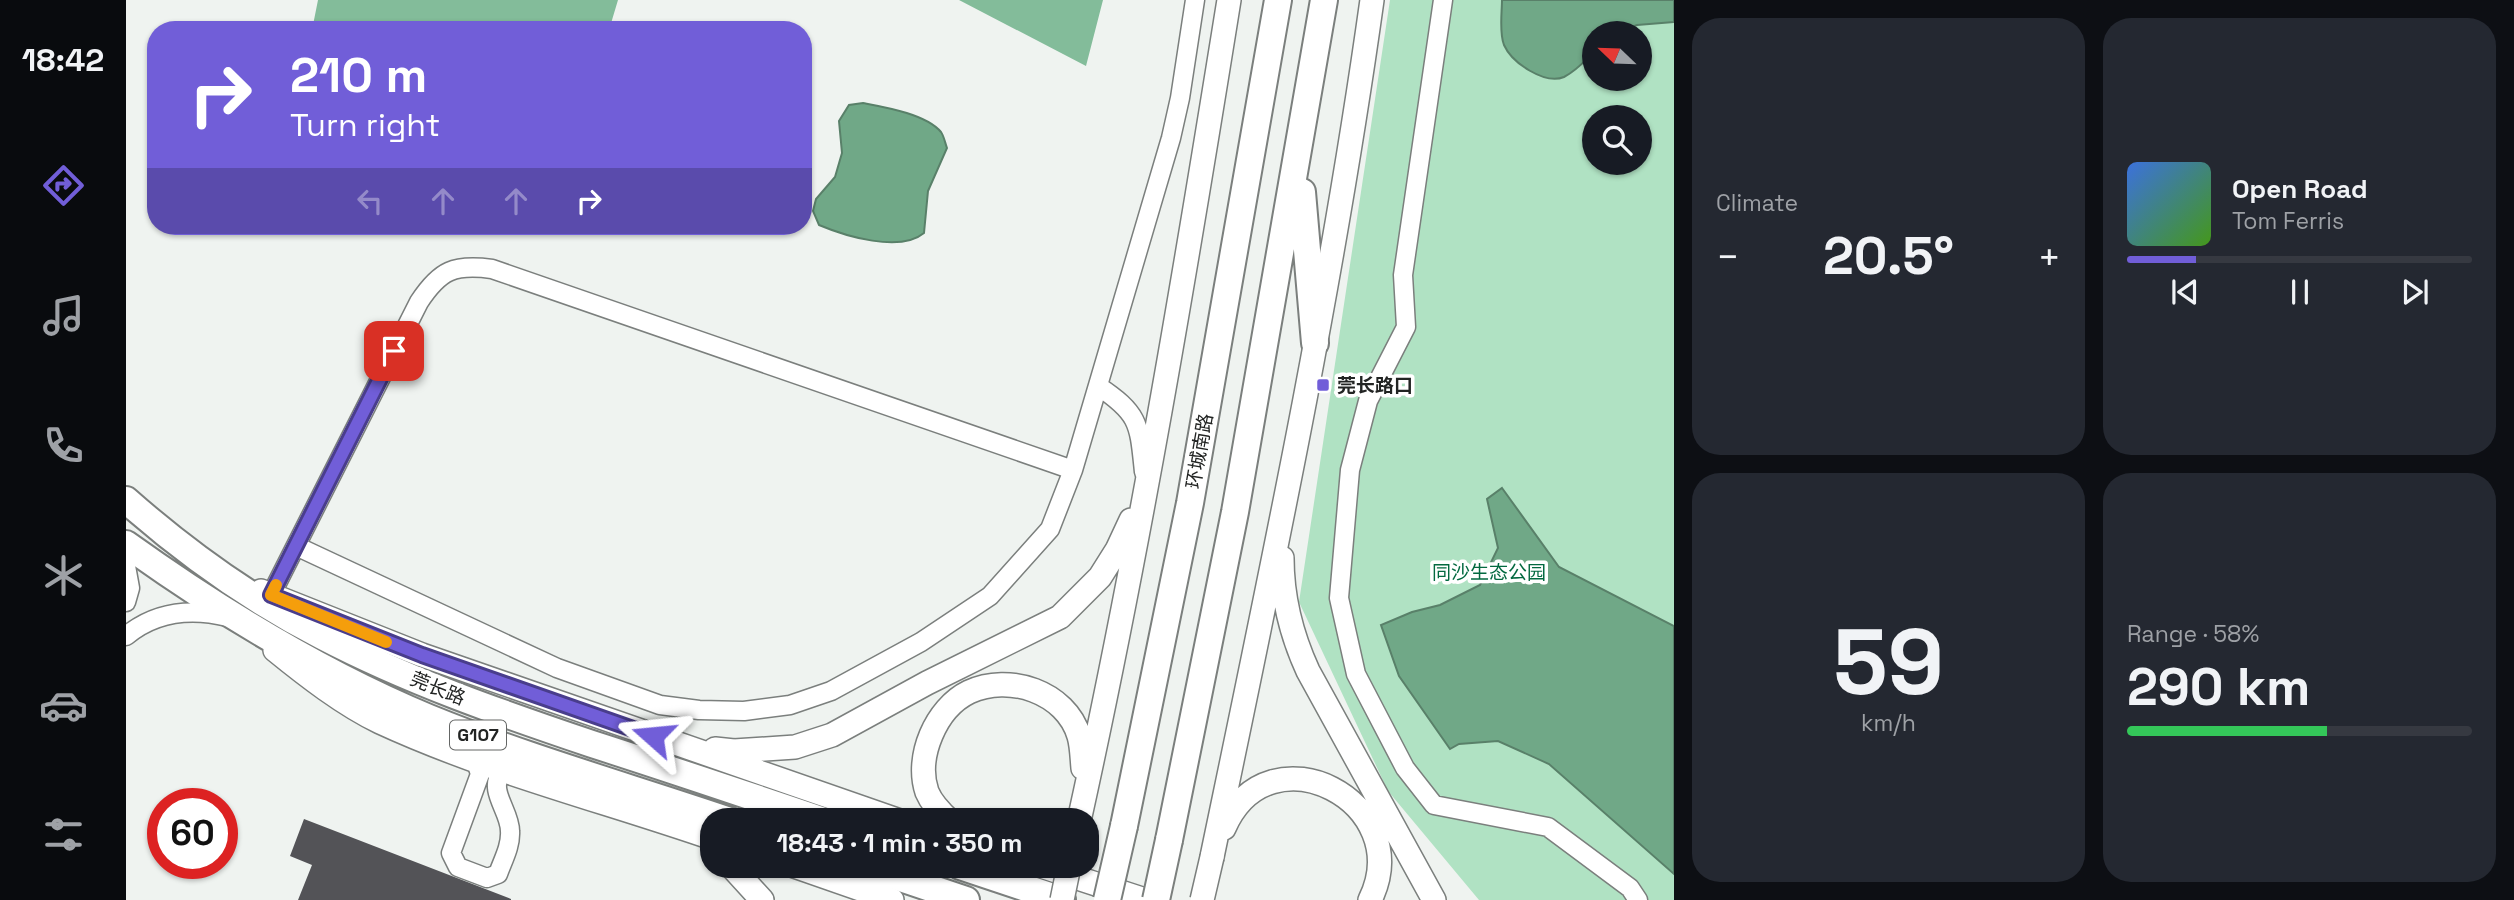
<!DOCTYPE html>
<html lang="en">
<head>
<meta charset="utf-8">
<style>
	:root { --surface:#171b24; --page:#242831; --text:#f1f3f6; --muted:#9ea1a6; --line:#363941; --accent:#715ed8 }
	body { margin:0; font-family:"Space Grotesk","Noto Sans SC",sans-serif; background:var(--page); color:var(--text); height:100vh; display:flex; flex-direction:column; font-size:26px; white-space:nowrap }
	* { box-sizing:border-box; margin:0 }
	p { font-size:23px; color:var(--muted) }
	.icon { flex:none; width:38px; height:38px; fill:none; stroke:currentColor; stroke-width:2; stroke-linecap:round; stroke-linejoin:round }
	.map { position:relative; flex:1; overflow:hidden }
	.sheet { display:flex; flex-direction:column; gap:18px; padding:18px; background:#0d0f14; width:840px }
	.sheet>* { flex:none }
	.banner { position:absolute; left:21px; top:21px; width:665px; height:214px; border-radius:28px; box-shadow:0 2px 5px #0004; background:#715ed8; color:#fff; overflow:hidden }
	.needle { width:46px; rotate:293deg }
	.fabs { position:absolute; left:1456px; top:21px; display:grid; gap:14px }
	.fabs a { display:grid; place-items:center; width:70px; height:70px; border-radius:50%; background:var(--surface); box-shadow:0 2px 5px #0004; font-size:35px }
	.speed { position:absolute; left:21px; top:788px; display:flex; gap:14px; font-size:35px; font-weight:700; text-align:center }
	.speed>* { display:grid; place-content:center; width:91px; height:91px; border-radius:50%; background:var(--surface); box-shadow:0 2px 5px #0004; line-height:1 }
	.speed .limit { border:10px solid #d22; background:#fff; color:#111 }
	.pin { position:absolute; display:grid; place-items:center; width:60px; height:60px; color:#fff; margin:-30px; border-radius:14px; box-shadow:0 4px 10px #0006 }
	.me { position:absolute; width:77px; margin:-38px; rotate:288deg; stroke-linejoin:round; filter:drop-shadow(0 0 5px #0008) }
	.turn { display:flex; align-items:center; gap:24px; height:147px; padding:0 28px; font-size:32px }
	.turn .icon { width:91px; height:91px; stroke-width:2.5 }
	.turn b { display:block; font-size:49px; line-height:60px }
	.lanes { display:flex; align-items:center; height:66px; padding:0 28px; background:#0003; justify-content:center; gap:35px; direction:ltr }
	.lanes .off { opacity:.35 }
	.big { font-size:52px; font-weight:700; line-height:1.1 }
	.sheet .widget { flex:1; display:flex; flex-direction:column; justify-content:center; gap:10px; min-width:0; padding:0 24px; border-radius:28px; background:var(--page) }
	.sheet .dial { align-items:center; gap:0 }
	.dial b { font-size:91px; line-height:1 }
	.song { display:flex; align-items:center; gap:21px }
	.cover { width:84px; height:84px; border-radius:10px; background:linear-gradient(135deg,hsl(220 70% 55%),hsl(100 70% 35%)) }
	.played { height:7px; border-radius:4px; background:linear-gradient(90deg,var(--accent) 20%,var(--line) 20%) }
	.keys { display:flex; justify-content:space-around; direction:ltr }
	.heat { display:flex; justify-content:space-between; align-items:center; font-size:38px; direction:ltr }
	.charge { height:10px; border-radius:5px; background:linear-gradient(90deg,#34c759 58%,var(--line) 0) }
	.sheet .tiles { flex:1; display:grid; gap:18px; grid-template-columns:repeat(2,1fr) }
	.trip { position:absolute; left:574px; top:808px; width:399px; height:70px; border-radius:28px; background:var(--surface); box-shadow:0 2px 5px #0004; font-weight:700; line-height:70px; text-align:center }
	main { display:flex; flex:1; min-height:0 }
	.tabs { display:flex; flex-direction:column; width:126px; justify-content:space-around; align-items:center; background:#090b0e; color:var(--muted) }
	.tabs .icon { width:49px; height:49px }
	.tabs .selected { color:var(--accent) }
	.tabs b { font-size:32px; color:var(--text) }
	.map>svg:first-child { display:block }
	.green { fill:#b0e2c3; fill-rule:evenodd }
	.forest { fill:#83bc9a }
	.water { fill:#70a887; stroke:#598069; stroke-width:2 }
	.building { fill:#535357 }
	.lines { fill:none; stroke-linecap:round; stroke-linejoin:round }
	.minor-casing { stroke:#7b7f7d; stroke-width:21 }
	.major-casing { stroke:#7b7f7d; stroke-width:26 }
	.highway-casing { stroke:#7b7f7d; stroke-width:30 }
	.minor { stroke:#fff; stroke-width:18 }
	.major { stroke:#fff; stroke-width:23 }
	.highway { stroke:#fff; stroke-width:26 }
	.major-bridge-casing { stroke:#7b7f7d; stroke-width:26; stroke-linecap:butt }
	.highway-bridge-casing { stroke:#7b7f7d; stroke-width:30; stroke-linecap:butt }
	.major-bridge { stroke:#fff; stroke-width:23 }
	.highway-bridge { stroke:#fff; stroke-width:26 }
	.route-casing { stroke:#493d8c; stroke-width:18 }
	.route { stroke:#715ed8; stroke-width:12 }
	.slow { stroke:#f59e0b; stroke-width:12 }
	.poi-dot { fill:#715ed8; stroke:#fff; stroke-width:2.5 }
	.labels { text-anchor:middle; stroke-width:7; stroke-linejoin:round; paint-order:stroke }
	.shield { fill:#fff; stroke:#646665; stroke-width:2 }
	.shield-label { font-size:18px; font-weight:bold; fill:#222423 }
	.poi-label { font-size:19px; font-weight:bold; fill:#222423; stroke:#fff; text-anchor:start }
	.street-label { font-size:19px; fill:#222423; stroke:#fff }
	.park-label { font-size:19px; fill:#036940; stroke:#fff }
</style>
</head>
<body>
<main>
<nav class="tabs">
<b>18:42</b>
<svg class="icon selected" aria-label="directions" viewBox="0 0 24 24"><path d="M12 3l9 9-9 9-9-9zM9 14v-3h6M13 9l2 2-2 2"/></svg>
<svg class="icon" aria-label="music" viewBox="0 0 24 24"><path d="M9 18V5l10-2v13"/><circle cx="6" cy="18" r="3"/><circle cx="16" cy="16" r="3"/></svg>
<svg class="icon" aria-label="phone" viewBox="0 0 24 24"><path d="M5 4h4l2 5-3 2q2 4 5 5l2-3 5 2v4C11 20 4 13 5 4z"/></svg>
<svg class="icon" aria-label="climate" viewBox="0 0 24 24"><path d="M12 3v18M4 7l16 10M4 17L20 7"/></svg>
<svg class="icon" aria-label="car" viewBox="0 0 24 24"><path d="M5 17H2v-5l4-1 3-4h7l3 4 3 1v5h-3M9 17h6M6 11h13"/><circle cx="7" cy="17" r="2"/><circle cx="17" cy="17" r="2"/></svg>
<svg class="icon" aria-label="filters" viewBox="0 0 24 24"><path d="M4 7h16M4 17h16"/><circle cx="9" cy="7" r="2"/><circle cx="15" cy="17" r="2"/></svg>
</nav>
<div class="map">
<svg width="1548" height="900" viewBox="0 0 1548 900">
	<rect width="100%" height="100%" fill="#eff3f0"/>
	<path class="green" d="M1264,0H1548V900H1353L1262,791L1173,602ZM1468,33H1514V79H1468ZM1468,117H1514V163H1468Z"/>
	<path class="forest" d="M192,0H492L483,30H186Z
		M833,0H977L960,66Z"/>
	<path class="water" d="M1376,0H1548V22L1511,25L1489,33H1468V52C1459,61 1450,71 1438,77C1419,85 1386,63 1378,45C1373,32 1376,13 1376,0Z
		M737,103C758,107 800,114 815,132C818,136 819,143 821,148L802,191L798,233C774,253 719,236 693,225L687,211L690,199L709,177L716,153L713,121L723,105Z
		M1376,488L1433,567L1548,626V874L1423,764L1372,741L1333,744L1324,749L1273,676L1255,625L1286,612L1314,605L1354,585L1372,548L1361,499Z"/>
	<path class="building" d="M178,819L385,899V900H172L186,865L164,856Z"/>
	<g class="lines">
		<g class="minor-casing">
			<path id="minor" d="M1317,0L1277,275L1280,327L1242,401L1224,470L1213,598L1230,674L1279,768L1308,805L1422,827L1504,888L1512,900
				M972,386C1014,414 1013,424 1018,472
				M170,546L431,668L534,705L573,710L618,711L664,705L705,691L795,642L864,596L924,529L947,470L1045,138L1054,98L1069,0
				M0,566L4,588L0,602
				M145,595L293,302C314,270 328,264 366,269L947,470
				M0,636C30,611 65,608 102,617
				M342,757L351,765L354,774L325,853L332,867L361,878L372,874C377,860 385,846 384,831C384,811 362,791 375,773L387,772"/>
		</g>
		<g class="major-casing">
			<path id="major" d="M1156,558C1156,599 1165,634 1182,671L1308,900
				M135,591L296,655L774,821
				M149,650C181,676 217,704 254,722C360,771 476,800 586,838
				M589,749L608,751L669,747L706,735L801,683L934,617L974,577L991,550L1005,520
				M824,821C815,813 806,804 801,792C789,757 810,708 843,692C883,673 940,692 953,736C956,746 956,758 957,768
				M953,821C1013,549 1059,274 1103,0
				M1098,828C1143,724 1292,803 1244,900
				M1086,857C1145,573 1206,287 1246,0
				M605,866L636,900
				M668,866L766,900
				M915,866L1019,900"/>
		</g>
		<g class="highway-casing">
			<path id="highway" d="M1176,192L1189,343
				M0,500C59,552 126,600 196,636C282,681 374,713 466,744C544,769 621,795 698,821
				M0,544C95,612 195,673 303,718C401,758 504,787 604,821
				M998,826L1064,503L1152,0
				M1043,840L1109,512L1198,0
				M739,866L840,900
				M834,866L936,900"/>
		</g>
		<use href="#minor" class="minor"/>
		<use href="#major" class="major"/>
		<use href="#highway" class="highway"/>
		<g class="major-bridge-casing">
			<path id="major-bridge" d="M936,900L943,866
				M1076,900L1086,857"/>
		</g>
		<g class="highway-bridge-casing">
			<path id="highway-bridge" d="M981,900L998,826
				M1030,900L1043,840"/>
		</g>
		<use href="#major-bridge" class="major-bridge"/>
		<use href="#highway-bridge" class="highway-bridge"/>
	</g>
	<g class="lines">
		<g class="route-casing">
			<path id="route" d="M268,351L145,595L296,655L527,736"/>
		</g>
		<use href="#route" class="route"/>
		<path class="slow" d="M150,585L145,595L260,642"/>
	</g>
	<rect class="poi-dot" x="1190" y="378" width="14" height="14" rx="3.5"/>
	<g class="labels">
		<rect class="shield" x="324" y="720.5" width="56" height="29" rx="5"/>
		<g class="shield-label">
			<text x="352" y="741">G107</text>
		</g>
		<g class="poi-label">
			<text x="1211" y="392">莞长路口</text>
		</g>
		<g class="street-label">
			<text transform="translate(1073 451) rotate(-80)" y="7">环城南路</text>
			<text transform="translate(312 688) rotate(22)" y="7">莞长路</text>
		</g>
		<g class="park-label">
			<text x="1363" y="579">同沙生态公园</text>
		</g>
	</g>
</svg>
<div class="fabs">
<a><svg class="needle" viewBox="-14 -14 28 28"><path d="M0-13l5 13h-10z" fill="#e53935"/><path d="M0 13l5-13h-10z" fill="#9ea1a6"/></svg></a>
<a><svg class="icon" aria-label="search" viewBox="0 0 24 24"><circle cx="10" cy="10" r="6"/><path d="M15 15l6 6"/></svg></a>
</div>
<div class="speed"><div class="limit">60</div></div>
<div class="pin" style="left:268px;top:351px;background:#d93025"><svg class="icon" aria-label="arrive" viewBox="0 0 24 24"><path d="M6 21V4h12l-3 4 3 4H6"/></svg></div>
<svg class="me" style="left:527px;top:736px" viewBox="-20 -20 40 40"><path d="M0-17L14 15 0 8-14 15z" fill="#715ed8" stroke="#fff" stroke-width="4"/></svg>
<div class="trip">18:43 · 1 min · 350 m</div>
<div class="banner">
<div class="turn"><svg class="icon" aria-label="right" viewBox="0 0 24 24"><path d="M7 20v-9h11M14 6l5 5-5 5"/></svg><div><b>210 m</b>Turn right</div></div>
<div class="lanes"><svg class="icon off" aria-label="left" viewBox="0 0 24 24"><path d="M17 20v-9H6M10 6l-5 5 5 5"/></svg><svg class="icon off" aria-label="ahead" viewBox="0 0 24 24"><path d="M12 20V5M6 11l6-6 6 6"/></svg><svg class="icon off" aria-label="ahead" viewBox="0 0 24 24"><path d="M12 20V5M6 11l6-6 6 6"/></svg><svg class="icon" aria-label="right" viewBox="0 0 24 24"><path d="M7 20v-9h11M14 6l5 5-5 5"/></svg></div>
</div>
</div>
<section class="sheet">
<div class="tiles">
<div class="widget"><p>Climate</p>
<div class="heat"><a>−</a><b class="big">20.5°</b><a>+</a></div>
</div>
<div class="widget">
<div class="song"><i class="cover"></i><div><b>Open Road</b><p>Tom Ferris</p></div></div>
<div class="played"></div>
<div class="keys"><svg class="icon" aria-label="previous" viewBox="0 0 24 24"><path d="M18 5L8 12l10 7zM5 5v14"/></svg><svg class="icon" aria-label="pause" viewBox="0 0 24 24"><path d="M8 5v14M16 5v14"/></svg><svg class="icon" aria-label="next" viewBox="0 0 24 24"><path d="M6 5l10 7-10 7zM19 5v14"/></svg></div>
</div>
<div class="widget dial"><b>59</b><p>km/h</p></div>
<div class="widget"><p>Range · 58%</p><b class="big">290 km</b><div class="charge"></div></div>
</div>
</section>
</main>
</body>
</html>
